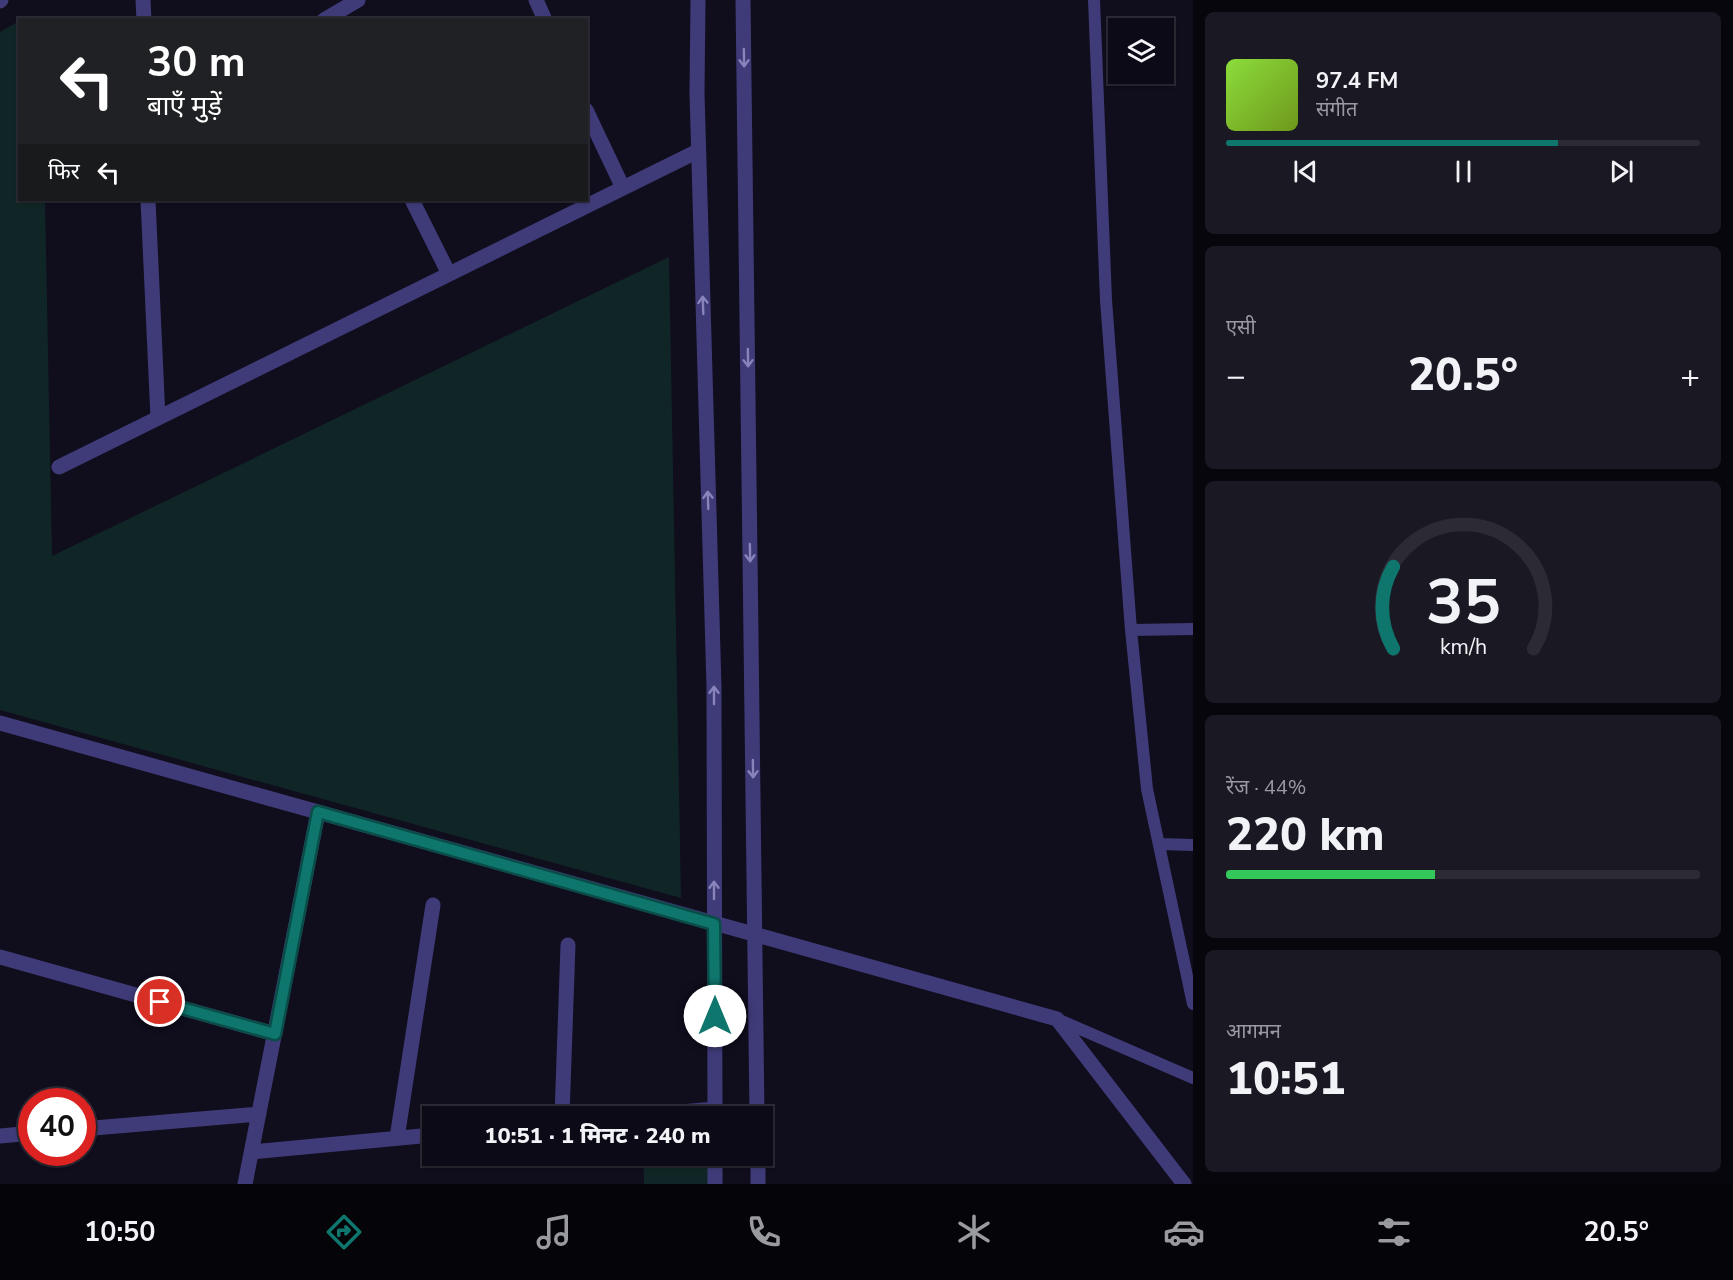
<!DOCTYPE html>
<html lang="hi">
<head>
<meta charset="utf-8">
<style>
	:root { --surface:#0c0a16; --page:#1a1823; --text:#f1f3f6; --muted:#9a9aa1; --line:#2c2b35; --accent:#0f766e }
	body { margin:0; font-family:"Nunito Sans","Noto Sans Devanagari",sans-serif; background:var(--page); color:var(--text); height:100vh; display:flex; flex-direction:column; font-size:22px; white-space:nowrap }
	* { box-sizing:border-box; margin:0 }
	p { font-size:20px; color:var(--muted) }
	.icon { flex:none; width:33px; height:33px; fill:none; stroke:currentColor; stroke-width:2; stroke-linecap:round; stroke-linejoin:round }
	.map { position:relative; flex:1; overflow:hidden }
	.details { display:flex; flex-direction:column; gap:12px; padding:12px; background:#07060c; width:540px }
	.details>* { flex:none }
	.banner { position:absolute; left:18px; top:18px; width:570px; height:183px; border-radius:0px; box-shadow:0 2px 4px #0004,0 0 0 2px var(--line); background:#202124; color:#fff; overflow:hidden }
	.buttons { position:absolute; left:1108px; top:18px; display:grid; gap:12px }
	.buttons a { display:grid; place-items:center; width:66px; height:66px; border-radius:0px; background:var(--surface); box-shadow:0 2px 4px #0004,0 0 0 2px var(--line); font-size:30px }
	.speed { position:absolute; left:18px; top:1088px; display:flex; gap:12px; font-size:30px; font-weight:700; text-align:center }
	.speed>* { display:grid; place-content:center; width:78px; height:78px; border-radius:50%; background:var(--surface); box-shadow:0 2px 4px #0004,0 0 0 2px var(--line); line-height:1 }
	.speed .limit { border:9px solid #d22; background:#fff; color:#111 }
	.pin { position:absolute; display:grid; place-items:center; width:51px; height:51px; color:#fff; margin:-26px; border:3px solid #fff; border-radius:50%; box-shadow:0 2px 6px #0007 }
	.me { position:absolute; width:66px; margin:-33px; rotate:0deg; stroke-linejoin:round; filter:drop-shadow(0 0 4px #0008) }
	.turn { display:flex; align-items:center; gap:21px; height:126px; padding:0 30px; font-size:27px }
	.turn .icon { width:78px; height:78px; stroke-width:2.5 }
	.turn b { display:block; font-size:42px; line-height:51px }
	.then { display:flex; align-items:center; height:57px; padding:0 30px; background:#0003; gap:12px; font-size:22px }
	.big { font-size:45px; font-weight:800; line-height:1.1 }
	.details .tile { flex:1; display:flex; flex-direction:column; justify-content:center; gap:9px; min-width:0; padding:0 21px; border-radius:9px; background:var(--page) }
	.details .dial { align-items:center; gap:0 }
	.dial svg { height:156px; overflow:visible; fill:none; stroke:var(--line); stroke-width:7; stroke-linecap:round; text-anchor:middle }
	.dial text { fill:var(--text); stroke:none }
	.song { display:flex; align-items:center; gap:18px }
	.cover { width:72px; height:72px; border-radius:9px; background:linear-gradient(135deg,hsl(90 70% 55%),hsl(80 70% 35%)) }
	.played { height:6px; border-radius:3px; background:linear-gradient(90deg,var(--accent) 70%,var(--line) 70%) }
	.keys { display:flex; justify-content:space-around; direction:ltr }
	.heat { display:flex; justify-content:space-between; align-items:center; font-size:33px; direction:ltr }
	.charge { height:9px; border-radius:4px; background:linear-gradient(90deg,#34c759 44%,var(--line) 0) }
	.trip { position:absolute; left:422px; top:1106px; width:351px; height:60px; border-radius:0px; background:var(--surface); box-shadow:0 2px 4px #0004,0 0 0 2px var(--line); font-weight:800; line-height:60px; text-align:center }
	.menu { display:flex; height:96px; justify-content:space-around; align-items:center; background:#050409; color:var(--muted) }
	.menu .icon { width:42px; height:42px }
	.menu .on { color:var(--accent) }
	.menu b { font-size:27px; color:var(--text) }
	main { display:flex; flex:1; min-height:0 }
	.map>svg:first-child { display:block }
	.green { fill:#102626 }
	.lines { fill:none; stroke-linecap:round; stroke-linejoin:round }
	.service { stroke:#3f3b79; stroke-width:12 }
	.minor { stroke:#3f3b79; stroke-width:15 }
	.tertiary { stroke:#3f3b79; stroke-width:15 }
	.oneway { stroke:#8984ba }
	.route-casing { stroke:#0a4d48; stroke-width:15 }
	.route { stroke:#0f766e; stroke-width:10 }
</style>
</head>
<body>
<main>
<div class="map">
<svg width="1193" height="1184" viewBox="0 0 1193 1184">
	<rect width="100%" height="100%" fill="#100d1d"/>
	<path class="green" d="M19,21L20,200H45L52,556L669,257L681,898L0,710V32Z
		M643,1155H709V1184H644Z"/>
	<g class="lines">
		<path class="service" d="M1094,0L1106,300L1131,630L1147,789L1193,1004
			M1131,630L1193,629
			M1159,844L1193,845
			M1057,1019L1193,1078"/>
		<path class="minor" d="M143,0L144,20
			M536,0L545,20
			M324,20L358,0
			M586,110L623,188
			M148,200L158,418
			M412,200L449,274
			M59,467L698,151
			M0,723L1057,1019L1184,1184
			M0,957L275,1034
			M562,1116L568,945
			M636,1116L715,1109
			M82,1129L259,1114
			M0,1136L32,1133
			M397,1138L433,905
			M252,1152L432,1135
			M245,1184L318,812"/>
		<path class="tertiary" d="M698,0L697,93L714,687L715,1116
			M743,0L757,1116
			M0,1L1,0
			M715,1155V1184
			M758,1155V1184"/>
	</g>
	<defs><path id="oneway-shaft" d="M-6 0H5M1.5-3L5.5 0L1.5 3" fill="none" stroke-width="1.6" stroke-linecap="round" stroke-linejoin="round" transform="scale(1.5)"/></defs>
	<g class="oneway">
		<use href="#oneway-shaft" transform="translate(744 58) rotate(89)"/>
		<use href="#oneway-shaft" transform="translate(703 305) rotate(-92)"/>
		<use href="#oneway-shaft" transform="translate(748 358) rotate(89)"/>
		<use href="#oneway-shaft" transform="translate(708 500) rotate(-92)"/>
		<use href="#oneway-shaft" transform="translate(750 553) rotate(89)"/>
		<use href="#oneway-shaft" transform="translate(714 695) rotate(-90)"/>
		<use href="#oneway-shaft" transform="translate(753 769) rotate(89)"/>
		<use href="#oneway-shaft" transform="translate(714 890) rotate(-90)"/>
	</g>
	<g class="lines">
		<g class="route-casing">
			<path id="route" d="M160,1002L275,1034L318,812L714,924L715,1016"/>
		</g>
		<use href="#route" class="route"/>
	</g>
</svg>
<div class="buttons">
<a><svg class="icon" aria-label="layers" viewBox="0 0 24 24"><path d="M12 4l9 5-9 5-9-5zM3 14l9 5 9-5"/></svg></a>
</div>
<div class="speed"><div class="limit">40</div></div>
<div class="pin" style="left:160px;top:1002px;background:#d93025"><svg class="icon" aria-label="arrive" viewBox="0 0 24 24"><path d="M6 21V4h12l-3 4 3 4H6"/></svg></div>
<svg class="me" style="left:715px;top:1016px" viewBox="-20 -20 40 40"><circle r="19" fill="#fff"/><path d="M0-13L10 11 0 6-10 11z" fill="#0f766e"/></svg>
<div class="trip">10:51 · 1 मिनट · 240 m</div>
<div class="banner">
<div class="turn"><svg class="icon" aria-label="left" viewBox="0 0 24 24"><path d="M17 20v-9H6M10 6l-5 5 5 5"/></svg><div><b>30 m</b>बाएँ मुड़ें</div></div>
<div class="then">फिर<svg class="icon" aria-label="left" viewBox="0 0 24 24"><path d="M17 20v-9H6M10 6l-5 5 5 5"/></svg></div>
</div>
</div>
<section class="details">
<div class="tile">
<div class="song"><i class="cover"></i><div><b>97.4 FM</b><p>संगीत</p></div></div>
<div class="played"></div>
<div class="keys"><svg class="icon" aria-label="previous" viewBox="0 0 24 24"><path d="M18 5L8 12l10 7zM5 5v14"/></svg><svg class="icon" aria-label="pause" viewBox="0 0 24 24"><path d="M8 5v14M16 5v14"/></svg><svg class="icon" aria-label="next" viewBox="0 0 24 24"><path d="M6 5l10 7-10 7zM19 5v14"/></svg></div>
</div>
<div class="tile"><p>एसी</p>
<div class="heat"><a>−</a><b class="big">20.5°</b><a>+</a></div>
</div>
<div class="tile dial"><svg viewBox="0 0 100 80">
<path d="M14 69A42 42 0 1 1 86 69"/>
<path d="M14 69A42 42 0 0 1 14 27" stroke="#0f766e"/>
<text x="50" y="56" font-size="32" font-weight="700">35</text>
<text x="50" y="72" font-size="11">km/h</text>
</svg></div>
<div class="tile"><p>रेंज · 44%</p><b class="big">220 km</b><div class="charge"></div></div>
<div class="tile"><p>आगमन</p><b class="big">10:51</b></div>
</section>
</main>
<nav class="menu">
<b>10:50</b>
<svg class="icon on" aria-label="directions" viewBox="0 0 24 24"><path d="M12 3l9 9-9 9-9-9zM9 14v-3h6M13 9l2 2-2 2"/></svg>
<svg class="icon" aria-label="music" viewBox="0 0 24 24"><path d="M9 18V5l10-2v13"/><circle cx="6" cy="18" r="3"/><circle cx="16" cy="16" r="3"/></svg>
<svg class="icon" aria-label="phone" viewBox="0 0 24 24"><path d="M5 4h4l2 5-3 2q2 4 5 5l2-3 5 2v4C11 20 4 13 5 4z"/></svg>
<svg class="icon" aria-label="climate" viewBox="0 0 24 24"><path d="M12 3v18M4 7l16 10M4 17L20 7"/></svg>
<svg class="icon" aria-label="car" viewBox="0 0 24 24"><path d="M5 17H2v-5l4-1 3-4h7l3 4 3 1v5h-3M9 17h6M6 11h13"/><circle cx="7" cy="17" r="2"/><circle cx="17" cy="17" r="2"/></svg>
<svg class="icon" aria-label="filters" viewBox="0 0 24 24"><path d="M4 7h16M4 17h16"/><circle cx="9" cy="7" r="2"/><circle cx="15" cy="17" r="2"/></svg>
<b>20.5°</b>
</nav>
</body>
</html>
